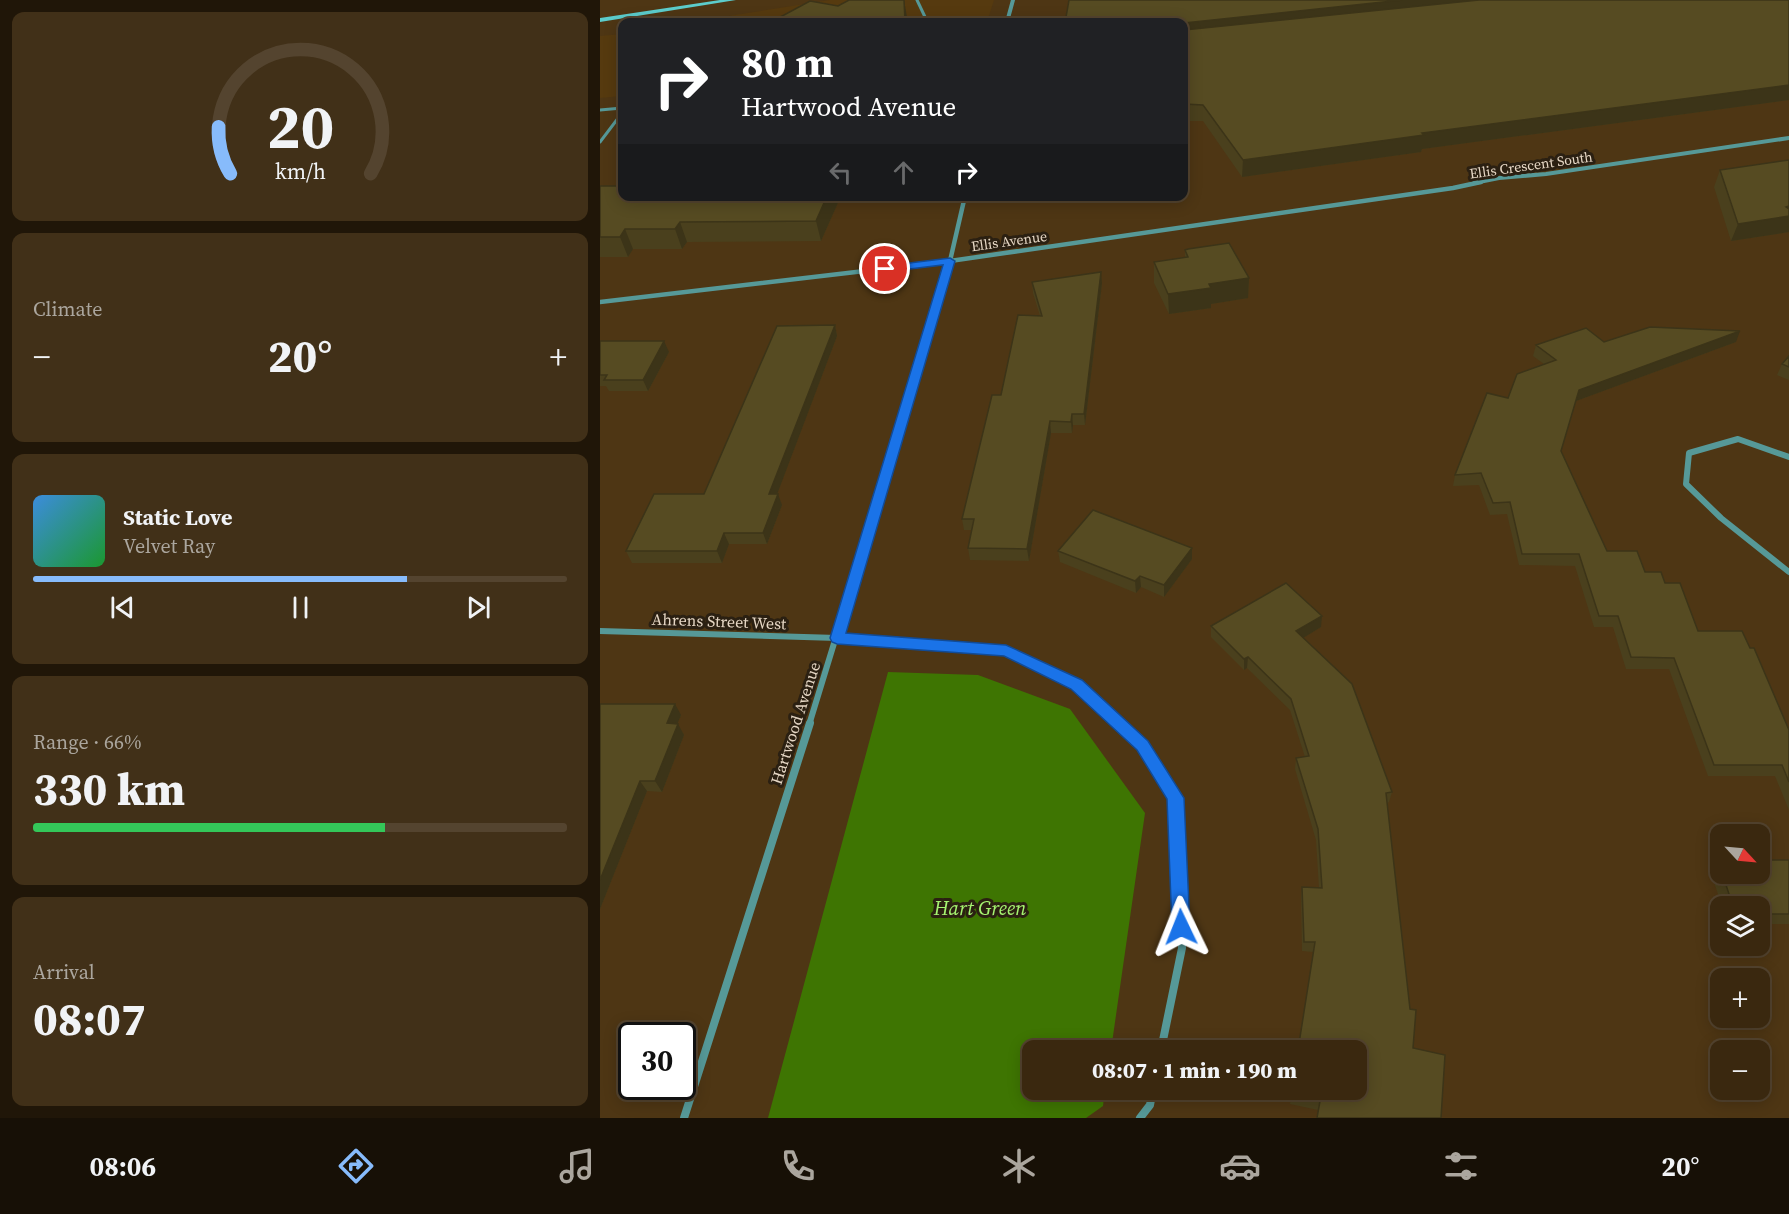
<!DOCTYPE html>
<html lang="en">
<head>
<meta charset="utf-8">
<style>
	:root { --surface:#3a280f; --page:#413018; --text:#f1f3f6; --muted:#aba69e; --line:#54442f; --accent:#87bbfb }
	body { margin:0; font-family:"Source Serif 4",serif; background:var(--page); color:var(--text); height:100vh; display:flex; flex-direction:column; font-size:22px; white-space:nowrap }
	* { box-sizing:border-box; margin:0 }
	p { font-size:20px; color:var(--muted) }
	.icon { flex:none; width:33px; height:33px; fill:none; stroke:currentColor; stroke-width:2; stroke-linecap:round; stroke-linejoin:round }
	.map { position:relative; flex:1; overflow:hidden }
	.side { display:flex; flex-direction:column; gap:12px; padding:12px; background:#201608; width:600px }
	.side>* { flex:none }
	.guide { position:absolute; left:18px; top:18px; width:570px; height:183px; border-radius:12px; box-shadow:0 3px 15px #0003,0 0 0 2px var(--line); background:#202124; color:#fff; overflow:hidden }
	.needle { width:39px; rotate:116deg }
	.fabs { position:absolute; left:1110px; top:824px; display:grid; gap:12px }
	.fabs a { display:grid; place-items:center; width:60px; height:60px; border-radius:12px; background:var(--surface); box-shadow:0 3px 15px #0003,0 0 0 2px var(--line); font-size:30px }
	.speed { position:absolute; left:18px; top:1022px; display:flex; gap:12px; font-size:30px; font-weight:700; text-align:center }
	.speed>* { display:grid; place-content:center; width:78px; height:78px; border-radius:50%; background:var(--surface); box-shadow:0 3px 15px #0003,0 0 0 2px var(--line); line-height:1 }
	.speed .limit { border:3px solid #111; border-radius:9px; background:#fff; color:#111 }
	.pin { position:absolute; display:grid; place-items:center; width:51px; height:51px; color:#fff; margin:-26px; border:3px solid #fff; border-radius:50%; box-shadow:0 2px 6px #0007 }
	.me { position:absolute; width:66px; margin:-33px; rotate:358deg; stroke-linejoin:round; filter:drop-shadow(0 0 4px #0008) }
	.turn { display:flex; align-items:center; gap:21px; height:126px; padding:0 24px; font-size:27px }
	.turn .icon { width:78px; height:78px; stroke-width:2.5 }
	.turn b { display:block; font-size:42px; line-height:51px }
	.lanes { display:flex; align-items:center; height:57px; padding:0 24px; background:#0003; justify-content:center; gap:30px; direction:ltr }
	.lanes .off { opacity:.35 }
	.big { font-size:45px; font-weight:800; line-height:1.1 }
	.side .card { flex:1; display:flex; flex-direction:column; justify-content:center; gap:9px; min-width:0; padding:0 21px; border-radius:12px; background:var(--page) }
	.side .dial { align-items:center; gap:0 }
	.dial svg { height:156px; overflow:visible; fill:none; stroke:var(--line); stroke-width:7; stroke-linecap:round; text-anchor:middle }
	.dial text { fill:var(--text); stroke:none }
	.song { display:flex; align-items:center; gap:18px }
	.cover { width:72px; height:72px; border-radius:9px; background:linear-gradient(135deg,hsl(210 70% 55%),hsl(130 70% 35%)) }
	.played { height:6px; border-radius:3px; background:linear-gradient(90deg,var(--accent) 70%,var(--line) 70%) }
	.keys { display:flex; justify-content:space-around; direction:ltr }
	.heat { display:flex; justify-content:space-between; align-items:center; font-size:33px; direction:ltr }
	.charge { height:9px; border-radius:4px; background:linear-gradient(90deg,#34c759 66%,var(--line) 0) }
	.trip { position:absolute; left:422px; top:1040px; width:345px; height:60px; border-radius:12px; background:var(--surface); box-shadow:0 3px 15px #0003,0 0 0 2px var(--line); font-weight:800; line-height:60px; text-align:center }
	.menu { display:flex; height:96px; justify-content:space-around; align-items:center; background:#171006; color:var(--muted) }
	.menu .icon { width:42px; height:42px }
	.menu .selected { color:var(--accent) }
	.menu b { font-size:27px; color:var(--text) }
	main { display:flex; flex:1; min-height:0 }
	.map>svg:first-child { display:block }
	.built { fill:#563a0f }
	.green { fill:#3e7502 }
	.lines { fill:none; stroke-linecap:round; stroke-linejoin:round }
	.service { stroke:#569998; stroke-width:3 }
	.minor-far3 { stroke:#569998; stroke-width:4 }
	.minor-far2 { stroke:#569998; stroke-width:4.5 }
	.minor-far1 { stroke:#569998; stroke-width:6 }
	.minor { stroke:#569998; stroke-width:8 }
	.secondary { fill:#5ccdcc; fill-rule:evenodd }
	.wall { fill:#4a401d }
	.shaded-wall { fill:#3c3418 }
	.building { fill:#564b22; stroke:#3c3418; stroke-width:1.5 }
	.route { fill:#1a73e8; stroke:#114b97; stroke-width:1.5 }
	.labels { text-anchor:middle; stroke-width:6; stroke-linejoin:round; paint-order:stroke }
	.far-street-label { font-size:14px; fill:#e6d7c5; stroke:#2b2012 }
	.street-label { font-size:16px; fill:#e6d7c5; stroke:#2b2012 }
	.near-park-label { font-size:20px; font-style:italic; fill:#a6f471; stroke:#2b2012 }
</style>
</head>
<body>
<main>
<section class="side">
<div class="card dial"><svg viewBox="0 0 100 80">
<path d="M14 69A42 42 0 1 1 86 69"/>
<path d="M14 69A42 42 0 0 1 8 45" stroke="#87bbfb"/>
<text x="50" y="56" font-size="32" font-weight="700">20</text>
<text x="50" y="72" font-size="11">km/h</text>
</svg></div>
<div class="card"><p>Climate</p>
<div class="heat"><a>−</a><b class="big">20°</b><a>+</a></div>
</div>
<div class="card">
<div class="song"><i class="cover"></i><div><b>Static Love</b><p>Velvet Ray</p></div></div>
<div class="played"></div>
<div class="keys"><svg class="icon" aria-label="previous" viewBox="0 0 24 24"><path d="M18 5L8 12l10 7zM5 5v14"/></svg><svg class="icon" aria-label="pause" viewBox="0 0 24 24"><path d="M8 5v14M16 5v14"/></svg><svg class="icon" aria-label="next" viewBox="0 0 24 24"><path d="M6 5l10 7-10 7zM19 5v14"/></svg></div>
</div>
<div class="card"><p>Range · 66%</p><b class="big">330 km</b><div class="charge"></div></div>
<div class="card"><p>Arrival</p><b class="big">08:07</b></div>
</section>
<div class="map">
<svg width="1189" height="1118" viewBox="0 0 1189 1118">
	<rect width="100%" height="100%" fill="#4e3614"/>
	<path class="built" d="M230,0H394L387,22H91Z
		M22,34V96L0,98V36Z"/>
	<path class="green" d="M288,672L378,675L470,709L545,813L511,1050H432V1089H505L503,1106L486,1118H168Z"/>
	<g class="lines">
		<path class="service" d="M317,0L326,19L323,22
			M0,110L22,108
			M0,142L22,113"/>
		<path class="minor-far3" d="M407,22L413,0
			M874,183L899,178L946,174L1189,138"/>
		<path class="minor-far2" d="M0,302L350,261L853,188L881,182
			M302,419L350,261L365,196"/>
		<path class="minor-far1" d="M1189,457L1138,439L1089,453L1086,484L1121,518L1189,572
			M0,631L237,638L406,651L477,684L519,725
			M209,725L303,418"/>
		<path class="minor" d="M518,723L542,746L575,798L582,948L561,1050
			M84,1118L210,723
			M540,1118L550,1105L553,1089"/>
		<path class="secondary" d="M120,0H136L0,22V18Z"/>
	</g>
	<path class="wall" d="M1189,0V100L822,149L821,152L642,177L603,121H584V22H467L466,17Z
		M1189,160V232L1131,241L1114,187L1120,170Z
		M0,186L22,196H241L221,241L87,242L82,249H33L28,257H0Z
		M585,250L649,278L648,298L611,304V308L569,314L554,283V262L585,257Z
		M432,282L502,283L485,425H473L472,433H451L429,561L370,560L368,548L372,530H364L362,519L401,395L440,316L433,293Z
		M235,325L237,336L177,494L182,505L167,544H129L122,563H32L26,551L104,494Z
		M0,341L69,352L48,391H9L6,386H0Z
		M1004,342H1136L976,401L961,451L1007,551L1065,583L1098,631L1189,730V810L1175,776H1108L1069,669H1026L1013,627H994L975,566L919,565L907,514L890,515L879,485L853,486L855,475L908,398L944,364L933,356L936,345Z
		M1189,356V380L1177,375L1182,364Z
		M592,548V559L564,597L541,587L536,593L460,562L458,551Z
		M611,626L721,627L703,638L792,792L789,802L787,803L813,1048L841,1118H717L718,1110L690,1104L713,952L702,951L701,897L702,887L719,888L716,840L695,769L696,758L705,757L690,710L647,668L644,670L611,637Z
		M0,704L81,715L77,724L84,735L62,792L47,791L0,909Z
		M1117,860H1120V873H1160L1189,860V924H1160V906H1122L1110,870Z"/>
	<path class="shaded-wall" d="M304,0L307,17V22H305Z
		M802,0H939L584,38V23Z
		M1189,85V100L822,149L821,152L642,177L643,160L822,133Z
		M227,196H241L221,241L216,221Z
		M1189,206V232L1131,241L1138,224Z
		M80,222L87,242L82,249L75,229Z
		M25,229L33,249L28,257L20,237Z
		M501,272L502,283L485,425L484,414Z
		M649,278L648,298L611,304V308L569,314L568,294L609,284Z
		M235,325L237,336L173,505L169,494Z
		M1140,331L1136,342L976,401L979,390Z
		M64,341L69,352L48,391L43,380Z
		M472,414L473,425L472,433L471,422Z
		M450,421L451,433L429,561L427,549Z
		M178,494L182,505L167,544L163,533Z
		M124,533L129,544L122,563L117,551Z
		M592,548V559L564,597V585Z
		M540,576L541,587L536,593L535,581Z
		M722,616L721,627L695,643L696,631Z
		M648,657L647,668L644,670V659Z
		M75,704L81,715L73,734L67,723Z
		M78,724L84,735L62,792L55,781Z
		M40,781L47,791L0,909V880Z"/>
	<path class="building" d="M249,0H304L305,22H171L210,1L238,6Z
		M469,0H802L584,23L469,22L466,17Z
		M879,0H1189V85L822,133L824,135L643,160L603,105L584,104V30Z
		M1189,160V206L1186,207L1189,209V216L1138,224L1120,170Z
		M0,186H22V196H227L216,221L80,222L75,229H25L20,237H0Z
		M629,243L649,278L609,284L611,288L568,294L554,262L588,257L585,250L588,249Z
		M501,272L484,414H472L471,422L450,421L427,549L368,548L374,519H362L392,395H401L418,315L442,316L432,282Z
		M235,325L169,494H178L163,533H124L117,551H26L54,494H104L177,326Z
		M1050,327L1140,331L979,390L961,451L1007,551H1037L1045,572H1061L1065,583H1080L1098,631H1142L1150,648H1154L1189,730V782L1182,765H1114L1074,658L1031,657L1018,616H999L979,554H922L910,502L893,503L881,473L855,475L887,393L908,398L917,374L956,360L936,345L986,328L1004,342Z
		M0,341H64L43,380H4L7,375H0Z
		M1189,356V367L1182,364Z
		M493,510L592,548L564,585L540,576L535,581L458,551Z
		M686,583L722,616L696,631L752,684L792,792L786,793L810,1009L816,1010L813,1048L845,1055L841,1118H717L720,1101L691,1095L692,1089H756V1050H698L715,942H704L702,887L722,888L718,829L696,758L709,756L691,699L648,657L644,659L611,626Z
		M0,704H75L67,723L78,724L55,781H40L0,880Z
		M1117,860H1120V870Z
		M1160,860H1189V914H1160V906H1133L1122,873H1160Z"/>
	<path class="route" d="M350,258L355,261L246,633L406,645L482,680L548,741L584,798L590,927L587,933L581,935L575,933L572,927L567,799L537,750L471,689L404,656L237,644L232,642L230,638L343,265L285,272L280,269L285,266Z"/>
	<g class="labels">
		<g class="far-street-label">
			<text transform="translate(931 165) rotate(-8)" y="5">Ellis Crescent South</text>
			<text transform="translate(409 241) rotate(-8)" y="5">Ellis Avenue</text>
		</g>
		<g class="street-label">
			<text transform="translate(119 621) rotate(2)" y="6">Ahrens Street West</text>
			<text transform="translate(195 723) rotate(-72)" y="6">Hartwood Avenue</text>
		</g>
		<g class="near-park-label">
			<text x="380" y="915">Hart Green</text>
		</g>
	</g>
</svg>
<div class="fabs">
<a><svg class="needle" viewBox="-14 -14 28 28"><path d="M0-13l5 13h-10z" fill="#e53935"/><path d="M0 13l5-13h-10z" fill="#aba69e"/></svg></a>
<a><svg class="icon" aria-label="layers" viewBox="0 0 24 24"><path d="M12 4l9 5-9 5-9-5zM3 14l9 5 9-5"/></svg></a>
<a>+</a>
<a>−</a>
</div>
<div class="speed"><div class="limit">30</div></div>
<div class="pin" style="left:285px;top:269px;background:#d93025"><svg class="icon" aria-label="arrive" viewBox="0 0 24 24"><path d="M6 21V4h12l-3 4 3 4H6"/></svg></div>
<svg class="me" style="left:581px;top:927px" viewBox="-20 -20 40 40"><path d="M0-17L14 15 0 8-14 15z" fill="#1a73e8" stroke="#fff" stroke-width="4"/></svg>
<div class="trip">08:07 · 1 min · 190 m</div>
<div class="guide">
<div class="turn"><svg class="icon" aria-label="right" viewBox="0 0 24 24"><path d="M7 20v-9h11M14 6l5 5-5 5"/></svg><div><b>80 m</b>Hartwood Avenue</div></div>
<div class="lanes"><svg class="icon off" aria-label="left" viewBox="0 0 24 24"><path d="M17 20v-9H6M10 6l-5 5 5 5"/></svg><svg class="icon off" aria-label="ahead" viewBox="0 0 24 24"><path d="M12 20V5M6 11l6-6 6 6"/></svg><svg class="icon" aria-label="right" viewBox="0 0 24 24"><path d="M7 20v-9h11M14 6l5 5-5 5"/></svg></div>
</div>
</div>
</main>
<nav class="menu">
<b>08:06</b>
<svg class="icon selected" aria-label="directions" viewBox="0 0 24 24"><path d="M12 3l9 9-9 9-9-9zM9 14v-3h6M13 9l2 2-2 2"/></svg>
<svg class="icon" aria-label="music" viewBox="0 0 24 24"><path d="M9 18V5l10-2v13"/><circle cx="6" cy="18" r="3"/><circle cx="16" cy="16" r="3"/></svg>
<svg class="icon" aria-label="phone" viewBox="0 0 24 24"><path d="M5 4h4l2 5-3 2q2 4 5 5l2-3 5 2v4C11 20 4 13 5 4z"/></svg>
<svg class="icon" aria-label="climate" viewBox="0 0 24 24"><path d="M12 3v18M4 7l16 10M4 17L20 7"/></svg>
<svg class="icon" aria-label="car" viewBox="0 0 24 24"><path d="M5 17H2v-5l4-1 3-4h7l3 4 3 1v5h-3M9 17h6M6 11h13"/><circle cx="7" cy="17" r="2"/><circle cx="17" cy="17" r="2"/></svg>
<svg class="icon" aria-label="filters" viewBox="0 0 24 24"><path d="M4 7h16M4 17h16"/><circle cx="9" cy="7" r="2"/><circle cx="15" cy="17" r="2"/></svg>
<b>20°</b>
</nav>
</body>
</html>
